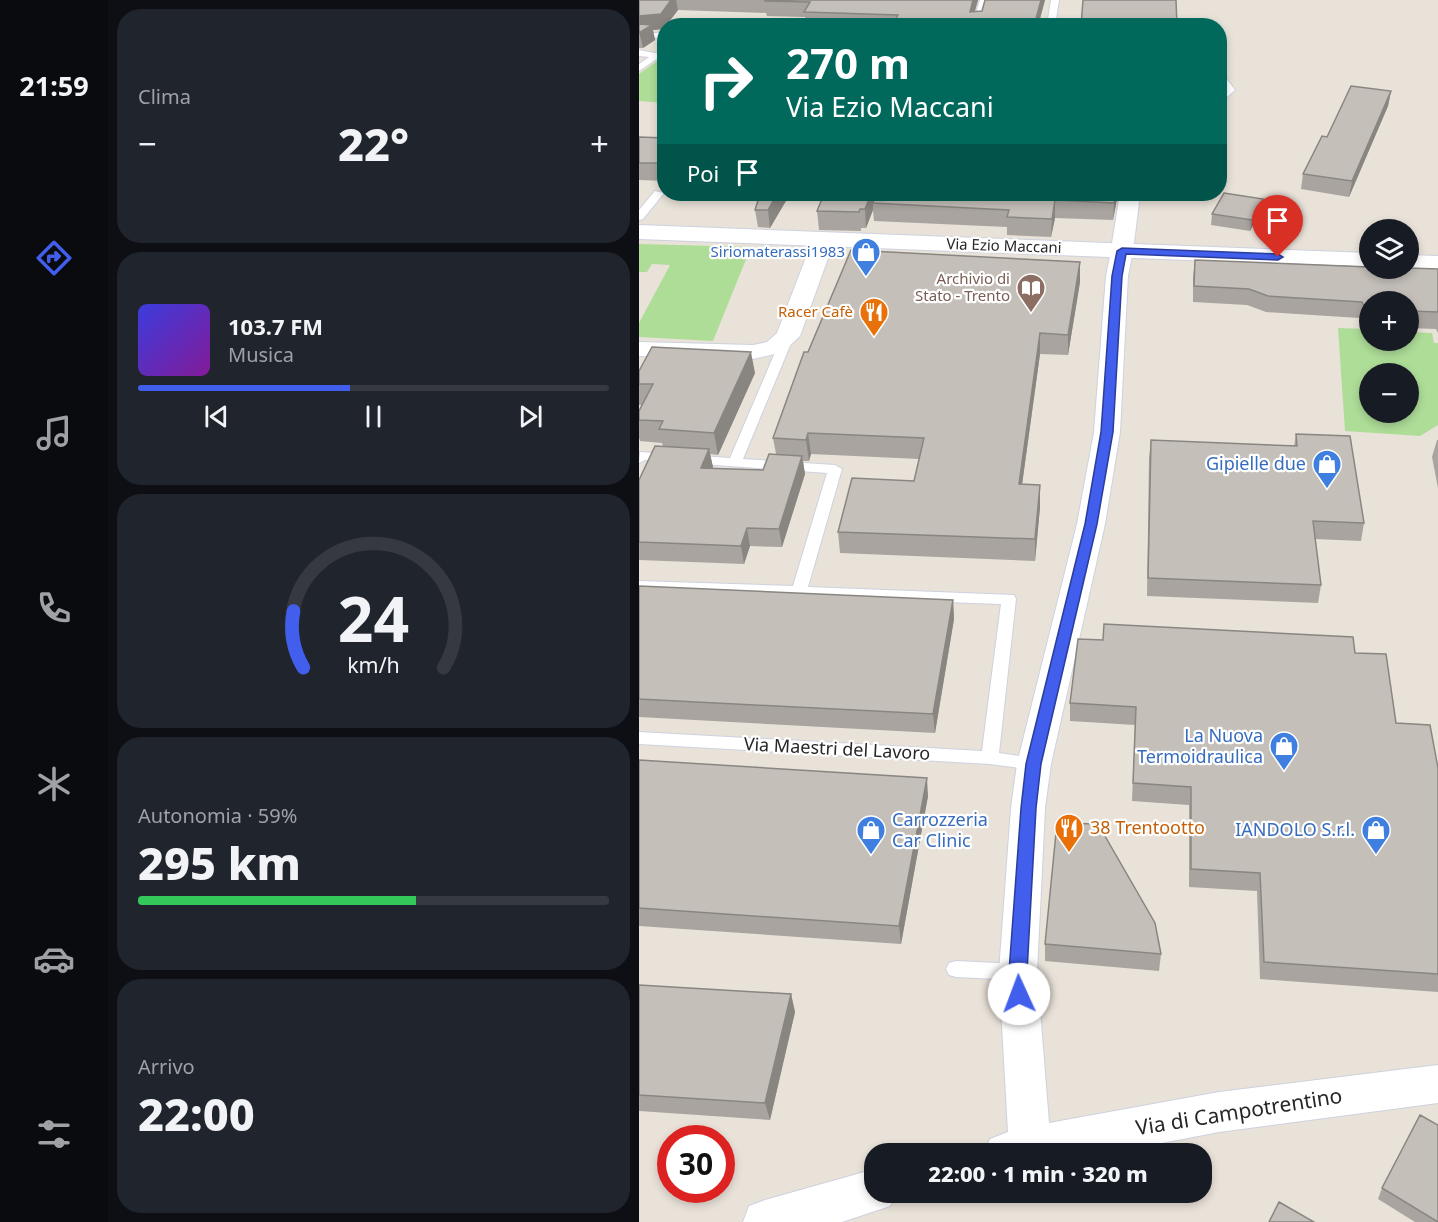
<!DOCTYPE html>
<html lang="it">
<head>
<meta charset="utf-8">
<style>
	:root { --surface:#171b24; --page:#20242c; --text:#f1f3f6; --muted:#9ea1a6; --line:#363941; --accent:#415eed }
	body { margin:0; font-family:"Noto Sans",sans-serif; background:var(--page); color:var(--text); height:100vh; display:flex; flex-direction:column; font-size:22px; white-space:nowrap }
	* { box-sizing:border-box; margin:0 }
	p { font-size:20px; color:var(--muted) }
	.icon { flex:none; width:33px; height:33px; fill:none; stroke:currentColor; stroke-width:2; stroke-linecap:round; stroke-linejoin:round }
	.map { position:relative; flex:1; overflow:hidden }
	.sheet { display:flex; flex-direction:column; gap:9px; padding:9px; background:#0d0f14; width:531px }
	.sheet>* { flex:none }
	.guide { position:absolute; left:18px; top:18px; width:570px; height:183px; border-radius:24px; box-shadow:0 3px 9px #0003; background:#00695c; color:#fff; overflow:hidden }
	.tools { position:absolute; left:720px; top:219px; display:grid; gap:12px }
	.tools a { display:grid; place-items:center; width:60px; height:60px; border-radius:50%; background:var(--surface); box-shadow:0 3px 9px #0003; font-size:30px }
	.speed { position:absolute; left:18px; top:1125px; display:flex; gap:12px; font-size:30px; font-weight:700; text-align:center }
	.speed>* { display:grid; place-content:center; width:78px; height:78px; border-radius:50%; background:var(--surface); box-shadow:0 3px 9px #0003; line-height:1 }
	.speed .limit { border:9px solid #d22; background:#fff; color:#111 }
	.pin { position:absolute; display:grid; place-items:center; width:51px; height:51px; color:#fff; margin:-62px -26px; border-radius:50% 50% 50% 0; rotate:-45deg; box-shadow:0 0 6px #0007 }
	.pin .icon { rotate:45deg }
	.me { position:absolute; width:66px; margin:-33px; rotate:358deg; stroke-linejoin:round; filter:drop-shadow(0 0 4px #0008) }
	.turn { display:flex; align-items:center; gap:21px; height:126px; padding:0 30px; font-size:27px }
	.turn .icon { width:78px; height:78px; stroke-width:2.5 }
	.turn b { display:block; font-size:42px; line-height:51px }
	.then { display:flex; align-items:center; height:57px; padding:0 30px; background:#0003; gap:12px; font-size:22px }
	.big { font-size:45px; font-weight:800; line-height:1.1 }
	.sheet .tile { flex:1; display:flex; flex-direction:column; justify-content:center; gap:9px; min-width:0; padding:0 21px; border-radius:24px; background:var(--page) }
	.sheet .dial { align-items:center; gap:0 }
	.dial svg { height:156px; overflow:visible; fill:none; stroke:var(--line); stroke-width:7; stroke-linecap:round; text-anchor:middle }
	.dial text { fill:var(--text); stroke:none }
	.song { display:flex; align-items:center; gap:18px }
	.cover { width:72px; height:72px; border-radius:9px; background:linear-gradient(135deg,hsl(240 70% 55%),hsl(290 70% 35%)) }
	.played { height:6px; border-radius:3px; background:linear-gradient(90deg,var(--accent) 45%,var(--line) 45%) }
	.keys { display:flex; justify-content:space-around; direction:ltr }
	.heat { display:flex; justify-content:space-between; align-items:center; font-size:33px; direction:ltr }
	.charge { height:9px; border-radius:4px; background:linear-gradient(90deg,#34c759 59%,var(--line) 0) }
	.trip { position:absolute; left:225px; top:1143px; width:348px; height:60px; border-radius:24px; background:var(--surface); box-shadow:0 3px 9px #0003; font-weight:800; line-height:60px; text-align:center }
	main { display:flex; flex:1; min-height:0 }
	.menu { display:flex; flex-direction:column; width:108px; justify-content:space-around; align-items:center; background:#090b0e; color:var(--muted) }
	.menu .icon { width:42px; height:42px }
	.menu .on { color:var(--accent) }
	.menu b { font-size:27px; color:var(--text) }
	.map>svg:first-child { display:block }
	.green { fill:#aedd98; fill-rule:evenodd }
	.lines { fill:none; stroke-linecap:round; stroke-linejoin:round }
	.service-casing { stroke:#ced1df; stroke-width:2 }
	.minor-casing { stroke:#ced1df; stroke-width:2 }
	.tertiary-casing { stroke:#ced1df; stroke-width:2 }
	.service { fill:#fff; fill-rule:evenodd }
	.minor { fill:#fff; fill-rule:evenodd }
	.tertiary { fill:#fff; fill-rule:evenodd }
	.wall { fill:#a9a49f }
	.shaded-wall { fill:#898682 }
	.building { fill:#c4bfb9; stroke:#898682; stroke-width:1.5 }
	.route { fill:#415eed; stroke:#2a3d9a; stroke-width:1.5 }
	.labels { text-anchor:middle; stroke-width:4.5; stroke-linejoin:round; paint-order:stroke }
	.far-street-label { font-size:15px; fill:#272727; stroke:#fff }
	.far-shop-label { font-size:15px; fill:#366cbe; stroke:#fff; text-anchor:end }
	.far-education-label { font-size:15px; fill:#785e54; stroke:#fff; text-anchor:end }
	.far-food-label { font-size:15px; fill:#c56008; stroke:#fff; text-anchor:end }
	.shop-label { font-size:18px; fill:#366cbe; stroke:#fff; text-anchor:end }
	.street-label { font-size:18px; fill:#272727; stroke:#fff }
	.food-label { font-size:18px; fill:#c56008; stroke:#fff; text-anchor:start }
	.near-street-label { font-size:21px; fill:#272727; stroke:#fff }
</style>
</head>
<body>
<main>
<nav class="menu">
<b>21:59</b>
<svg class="icon on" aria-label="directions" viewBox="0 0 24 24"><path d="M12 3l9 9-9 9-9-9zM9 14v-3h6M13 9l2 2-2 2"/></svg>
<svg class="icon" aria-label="music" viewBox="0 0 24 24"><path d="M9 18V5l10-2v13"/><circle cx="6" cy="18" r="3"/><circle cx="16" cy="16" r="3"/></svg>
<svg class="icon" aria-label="phone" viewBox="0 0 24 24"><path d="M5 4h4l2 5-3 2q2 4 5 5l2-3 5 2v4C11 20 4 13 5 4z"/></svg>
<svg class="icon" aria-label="climate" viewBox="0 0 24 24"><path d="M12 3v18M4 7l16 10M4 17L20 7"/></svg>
<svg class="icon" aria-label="car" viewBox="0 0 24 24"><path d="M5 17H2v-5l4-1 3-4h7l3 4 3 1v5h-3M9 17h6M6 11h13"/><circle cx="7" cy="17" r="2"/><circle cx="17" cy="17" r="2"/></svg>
<svg class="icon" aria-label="filters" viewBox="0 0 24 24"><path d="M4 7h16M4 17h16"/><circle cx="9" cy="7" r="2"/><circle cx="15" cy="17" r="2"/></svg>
</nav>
<section class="sheet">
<div class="tile"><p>Clima</p>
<div class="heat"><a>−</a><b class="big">22°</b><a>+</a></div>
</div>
<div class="tile">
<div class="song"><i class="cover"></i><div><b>103.7 FM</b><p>Musica</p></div></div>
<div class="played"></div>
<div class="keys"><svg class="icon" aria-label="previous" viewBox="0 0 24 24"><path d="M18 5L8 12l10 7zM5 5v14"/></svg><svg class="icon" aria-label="pause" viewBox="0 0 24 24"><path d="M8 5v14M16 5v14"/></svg><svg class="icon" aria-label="next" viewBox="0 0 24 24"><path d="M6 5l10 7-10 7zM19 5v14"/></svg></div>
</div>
<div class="tile dial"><svg viewBox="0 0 100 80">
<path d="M14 69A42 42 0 1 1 86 69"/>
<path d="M14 69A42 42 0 0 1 9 40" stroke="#415eed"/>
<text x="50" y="56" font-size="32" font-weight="700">24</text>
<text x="50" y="72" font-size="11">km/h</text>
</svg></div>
<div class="tile"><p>Autonomia · 59%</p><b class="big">295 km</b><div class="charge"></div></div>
<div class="tile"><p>Arrivo</p><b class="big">22:00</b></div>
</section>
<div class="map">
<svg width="799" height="1222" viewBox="0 0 799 1222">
	<rect width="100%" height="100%" fill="#e9e2d9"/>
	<path class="green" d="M25,56V103L0,101V74Z
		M0,244L112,247L74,341L0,337V323L31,265L13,264L8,272H0Z
		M699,328L730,329V340H770V332L793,333L795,343H799V425L781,436L706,431ZM730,374H770V412H730Z"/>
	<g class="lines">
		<g class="service-casing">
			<path id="service" d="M341,0H349L341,26H333Z
				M412,0H420L416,26H408Z
				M26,31V36L18,38L0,37V33H17Z
				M0,50L21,54L22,56L0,71V64L10,57L0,56Z
				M16,191L25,193L4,219L0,220V210Z
				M149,332L155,336L104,459L196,465L203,469L169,587L375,595L377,599L360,753L401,759L403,764L401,769L395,770L351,764L0,744V732L343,751L362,604L0,591V581L154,586L188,473L6,460L0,463L1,452L91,458L143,336Z
				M317,961L379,964L386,966L389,972L386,978L379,980L317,977L310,975L307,969L310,963Z"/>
		</g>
		<g class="minor-casing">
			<path id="minor" d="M54,19L74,23L76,26H47L48,21Z
				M580,76L586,77L596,90L586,99L580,100Z
				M481,194H501L495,243L491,248L494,251L489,276L481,432L466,524L412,764L406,808L398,972L410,1123L580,1092L799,1065V1103L580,1132L466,1154H345L351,1139L369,1132L360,972L372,808L378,764L438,524L455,432L467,276L472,251L476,246L473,243Z
				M185,233L193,234L196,239L161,336L144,352L114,359L0,356V342L114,345L128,342L138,333L174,239L177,234Z
				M236,1169V1192H257L251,1206L203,1222H104L110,1206L126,1200Z"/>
		</g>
		<g class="tertiary-casing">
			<path id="tertiary" d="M0,225L730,253V267L0,239Z
				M770,255L799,256V270L767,268H770Z"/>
		</g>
		<use href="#service" class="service"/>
		<use href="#minor" class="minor"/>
		<use href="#tertiary" class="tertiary"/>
	</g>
	<path class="wall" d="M0,0H339L335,12L343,11L346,0H406L399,26H167L166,17L128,16L127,13L39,10L24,29L14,30L16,40L4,48H0Z
		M752,91L749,106L710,197L662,189L664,174L688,137Z
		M0,137L26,138V181L0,180Z
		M151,194L131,228L119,227L116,210Z
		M237,194H479L474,220L416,218L412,237L368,235V227L235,221L234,210L227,228H222V231L180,230L178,211Z
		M624,199L622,210L611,231L572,225L573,214Z
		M556,260L799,269V333L797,329L770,328V302H730V327H724L720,318L627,312L608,305L554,302V277Z
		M441,262V282L429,355L401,354L383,485H401V507L396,561L201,553L199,532L275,481L280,459L172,454L170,461H164L166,474L143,547L111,546L105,564L0,560V480L24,446L23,443L1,441L0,438V411L3,405H0V371L116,373L79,455L71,454L74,468L124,470L137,454L134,438L169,352Z
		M657,434L725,523L722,541L676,539L682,585L679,603L508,596L510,458L512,440L655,446Z
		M798,440H799V488L793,457Z
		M0,586L314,600L315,619L296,733L0,717Z
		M716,653L757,723L799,768V992L621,979L618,891L550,887V805L493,801L496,725L431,721V703Z
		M0,760L289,796L262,944L0,926Z
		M406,944L522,954L520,971L406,961Z
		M0,985L152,994L156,1012L131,1120L0,1111Z
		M743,1188L799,1222H776L739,1199Z"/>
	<path class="shaded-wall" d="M32,0H37L39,10L27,26H26L24,29L14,30L16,40L4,48L0,31V16Z
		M334,0H339L332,26L331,12Z
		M402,0H406L399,26H395Z
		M752,91L749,106L710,197L713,181Z
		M138,194H151L131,228L129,210Z
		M232,194H237L234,203V210L227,228L226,209Z
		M477,194H479L474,220L475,203Z
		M624,199L622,210L611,231L613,220Z
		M416,200V218L412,237L413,219Z
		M441,262V282L429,355V335Z
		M401,333V354L380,506V484Z
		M112,352L116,373L79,455L75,433Z
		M169,433L172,454L170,461L167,440Z
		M70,449L74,467L66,485L62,468Z
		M163,456L166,474L143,547L140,529Z
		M401,485V507L396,561V539Z
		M108,528L111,546L105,564L102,546Z
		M314,600L315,619L296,733L294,714Z
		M288,778L289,796L262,944L260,926Z
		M152,994L156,1012L131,1120L126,1103Z"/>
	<path class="building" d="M0,0H32L22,14L0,16Z
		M126,0H334L331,12L343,11L346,0H402L395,26H280L282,23L255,22L259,15L165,12L171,2L126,1Z
		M444,0H537L538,26H442Z
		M0,24L13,25L0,33Z
		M712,86L752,91L713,181L664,174L683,136L688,137Z
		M0,137L26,138V163H0Z
		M585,193L624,199L613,220L573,214Z
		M121,194H138L129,210H116Z
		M185,194H232L226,209H221L220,212L178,211Z
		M237,194H477L475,203L416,200L413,219L368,217L370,210L234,203Z
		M212,250L441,262L429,335L401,333L380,484L401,485L396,539L199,532L213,478L275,481L285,438L169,433L167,440L134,438L165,352H169Z
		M556,260L730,267V268H770L799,269V312L770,311V302H730V310H727L723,302L629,296L610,289L555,286Z
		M13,347L112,352L75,433L20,429L24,421L0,420V411L14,384H0V371Z
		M657,434L711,436L725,523L674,521L682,585L509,578L512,440L658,446Z
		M16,446L70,449L62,468L124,470L130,454L163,456L140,529L108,528L102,546L0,542V480Z
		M0,586L314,600L294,714L0,699Z
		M465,624L714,637L716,653L747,654L757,723L791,725L799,768V974L625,962L621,873L552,869V787L494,783L497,707L431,703L439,639L464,640Z
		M0,760L288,778L260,926L0,908Z
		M418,823L459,824L516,923L522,954L406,944Z
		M0,985L152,994L126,1103L0,1095Z
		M781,1115L799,1125V1222L743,1188Z
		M640,1202L675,1222H630Z"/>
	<path class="route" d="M483,248L639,254L644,257L639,260L487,254L483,276L474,432L458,524L402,764L397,808L388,972L389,994L387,1000L380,1002L374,1000L370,972L382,808L387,764L446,524L462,432L473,276L478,251Z"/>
	<defs>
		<g id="shop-pin" transform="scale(1.5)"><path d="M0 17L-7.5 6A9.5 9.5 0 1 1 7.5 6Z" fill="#3f7fe0" stroke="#fff"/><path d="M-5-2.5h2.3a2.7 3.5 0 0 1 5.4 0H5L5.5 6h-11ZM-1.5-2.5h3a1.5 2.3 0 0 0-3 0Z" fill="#fff"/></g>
		<g id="library-pin" transform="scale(1.5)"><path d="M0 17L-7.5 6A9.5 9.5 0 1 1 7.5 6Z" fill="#8d6e63" stroke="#fff"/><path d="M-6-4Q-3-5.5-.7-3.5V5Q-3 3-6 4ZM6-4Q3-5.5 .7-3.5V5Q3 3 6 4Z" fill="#fff"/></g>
		<g id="restaurant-pin" transform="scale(1.5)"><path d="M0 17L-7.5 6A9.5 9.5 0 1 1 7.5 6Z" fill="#e8710a" stroke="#fff"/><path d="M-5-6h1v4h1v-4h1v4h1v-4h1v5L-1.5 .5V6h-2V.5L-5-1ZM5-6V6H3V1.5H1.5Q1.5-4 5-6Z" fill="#fff"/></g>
	</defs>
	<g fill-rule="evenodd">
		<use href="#shop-pin" x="227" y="252"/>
		<use href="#library-pin" x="392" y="288"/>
		<use href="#restaurant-pin" x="235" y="312"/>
		<use href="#shop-pin" x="688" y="464"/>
		<use href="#shop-pin" x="645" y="746"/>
		<use href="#restaurant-pin" x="430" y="828"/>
		<use href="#shop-pin" x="232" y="830"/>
		<use href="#shop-pin" x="737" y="830"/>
	</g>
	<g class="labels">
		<g class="far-street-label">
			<text transform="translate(365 246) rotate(2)" y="5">Via Ezio Maccani</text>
		</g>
		<g class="far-shop-label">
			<text x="206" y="257">Siriomaterassi1983</text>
		</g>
		<g class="far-education-label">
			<text x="371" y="284">Archivio di<tspan x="371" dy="17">Stato - Trento</tspan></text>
		</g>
		<g class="far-food-label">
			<text x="214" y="317">Racer Cafè</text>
		</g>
		<g class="shop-label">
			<text x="667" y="470">Gipielle due</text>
			<text x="624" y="742">La Nuova<tspan x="624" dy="21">Termoidraulica</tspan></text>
			<text x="253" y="826" text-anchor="start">Carrozzeria<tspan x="253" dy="21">Car Clinic</tspan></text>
			<text x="716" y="836">IANDOLO S.r.l.</text>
		</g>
		<g class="street-label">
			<text transform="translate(198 749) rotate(3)" y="6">Via Maestri del Lavoro</text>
		</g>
		<g class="food-label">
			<text x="451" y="834">38 Trentootto</text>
		</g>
		<g class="near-street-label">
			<text transform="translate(600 1112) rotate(-9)" y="7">Via di Campotrentino</text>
		</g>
	</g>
</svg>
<div class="tools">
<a><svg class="icon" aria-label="layers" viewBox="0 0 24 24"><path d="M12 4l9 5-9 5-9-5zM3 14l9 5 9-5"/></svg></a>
<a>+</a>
<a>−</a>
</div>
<div class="speed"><div class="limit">30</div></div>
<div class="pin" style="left:639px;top:257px;background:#d93025"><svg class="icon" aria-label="arrive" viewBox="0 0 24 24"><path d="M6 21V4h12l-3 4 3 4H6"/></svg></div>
<svg class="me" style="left:380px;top:994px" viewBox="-20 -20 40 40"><circle r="19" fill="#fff"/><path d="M0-13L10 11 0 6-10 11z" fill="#415eed"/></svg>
<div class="trip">22:00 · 1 min · 320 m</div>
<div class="guide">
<div class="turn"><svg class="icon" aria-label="right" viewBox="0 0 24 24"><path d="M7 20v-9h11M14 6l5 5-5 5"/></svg><div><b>270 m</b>Via Ezio Maccani</div></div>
<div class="then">Poi<svg class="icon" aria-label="arrive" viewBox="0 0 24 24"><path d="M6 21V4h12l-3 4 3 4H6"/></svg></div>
</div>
</div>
</main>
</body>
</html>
